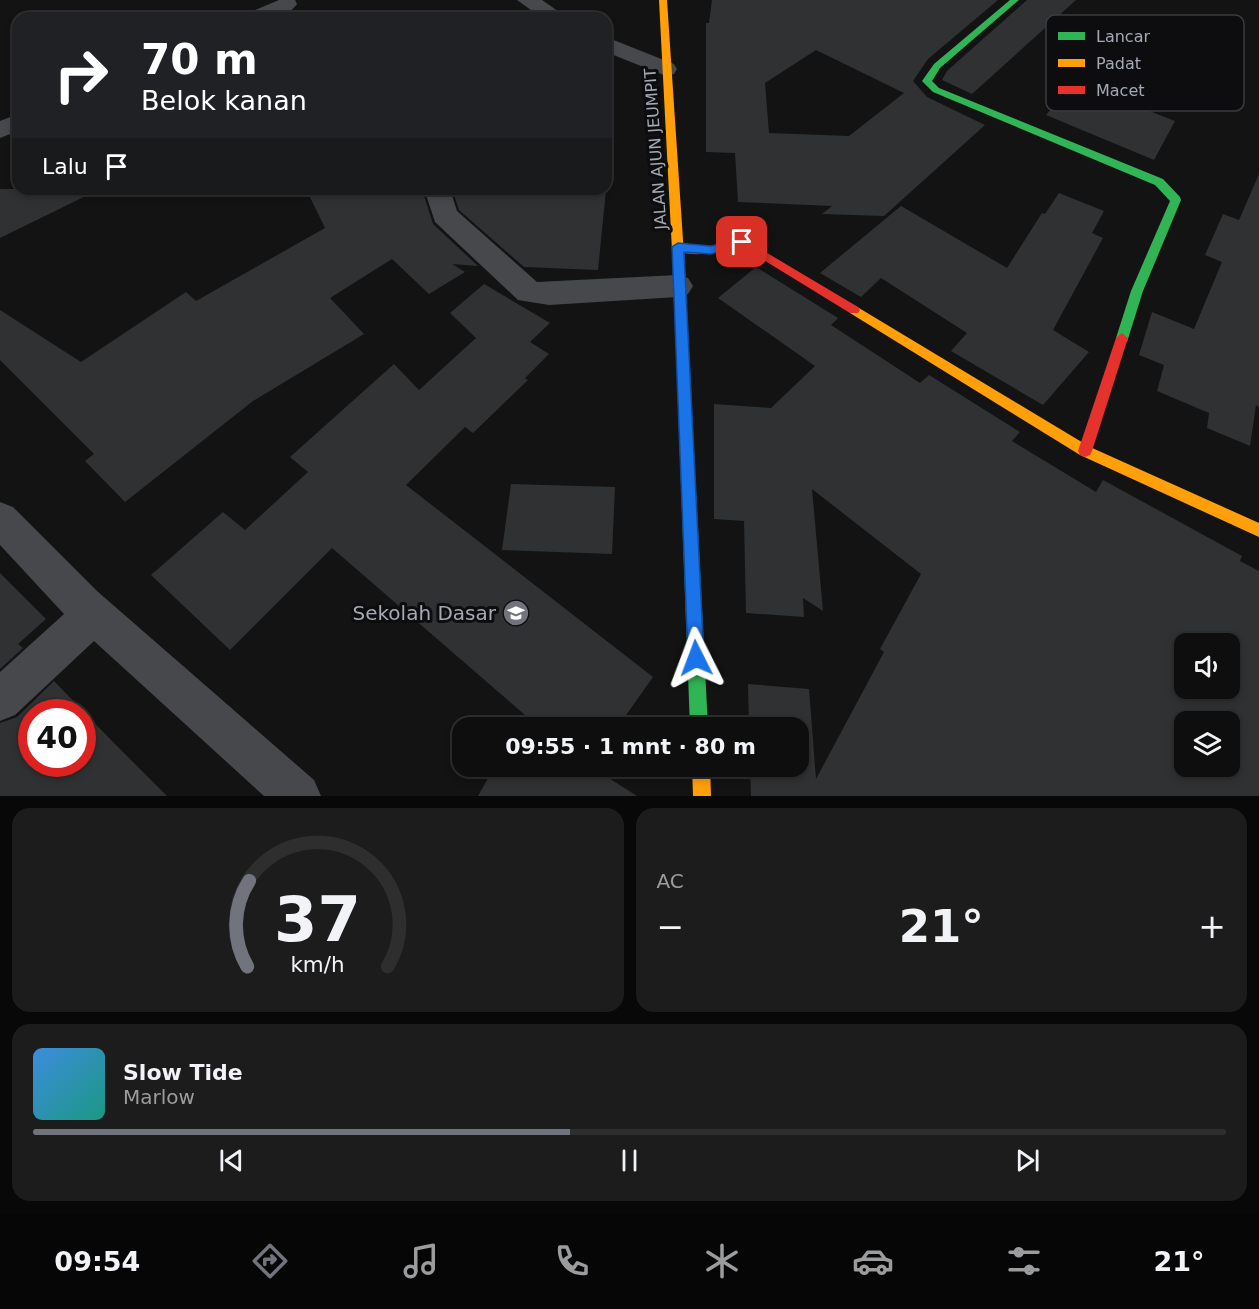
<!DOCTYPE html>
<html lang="id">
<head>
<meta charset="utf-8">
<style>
	:root { --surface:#0e0e0e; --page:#1c1c1c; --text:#f1f3f6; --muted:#9b9c9e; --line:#2e2e2e; --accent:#71747c }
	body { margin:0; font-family:"DejaVu Sans",sans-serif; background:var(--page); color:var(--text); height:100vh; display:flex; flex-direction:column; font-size:22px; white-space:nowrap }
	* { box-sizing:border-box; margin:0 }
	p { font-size:20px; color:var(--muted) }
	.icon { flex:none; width:33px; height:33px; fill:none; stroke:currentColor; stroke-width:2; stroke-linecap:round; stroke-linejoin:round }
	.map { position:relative; height:796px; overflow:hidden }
	.sheet { display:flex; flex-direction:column; gap:12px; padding:12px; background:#080808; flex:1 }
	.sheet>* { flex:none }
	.guide { position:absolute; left:12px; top:12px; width:600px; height:183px; border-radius:18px; box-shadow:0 3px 9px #0003,0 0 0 2px var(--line); background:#202124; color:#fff; overflow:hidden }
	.fabs { position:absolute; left:1174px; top:633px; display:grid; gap:12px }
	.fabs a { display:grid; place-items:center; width:66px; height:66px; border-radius:12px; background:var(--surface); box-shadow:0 3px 9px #0003,0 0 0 2px var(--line); font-size:30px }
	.speed { position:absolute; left:18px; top:699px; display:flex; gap:12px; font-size:30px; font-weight:700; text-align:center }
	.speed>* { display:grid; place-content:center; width:78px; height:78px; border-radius:50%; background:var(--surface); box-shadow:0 3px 9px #0003,0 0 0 2px var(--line); line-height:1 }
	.speed .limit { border:9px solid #d22; background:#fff; color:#111 }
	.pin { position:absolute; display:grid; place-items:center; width:51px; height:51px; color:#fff; margin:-26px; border-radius:12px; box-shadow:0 3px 9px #0006 }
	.me { position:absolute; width:66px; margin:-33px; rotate:357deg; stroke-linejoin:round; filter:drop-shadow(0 0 4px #0008) }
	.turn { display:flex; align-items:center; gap:21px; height:126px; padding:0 30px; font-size:27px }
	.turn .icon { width:78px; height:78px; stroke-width:2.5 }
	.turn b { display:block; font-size:42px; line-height:51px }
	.then { display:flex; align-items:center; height:57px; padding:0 30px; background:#0003; gap:12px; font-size:22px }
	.big { font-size:45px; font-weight:700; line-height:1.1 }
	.sheet .card { flex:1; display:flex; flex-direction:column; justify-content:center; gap:9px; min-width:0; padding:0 21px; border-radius:18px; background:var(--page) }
	.sheet .dial { align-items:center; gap:0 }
	.dial svg { height:156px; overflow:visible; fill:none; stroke:var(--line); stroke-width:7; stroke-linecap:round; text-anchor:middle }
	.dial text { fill:var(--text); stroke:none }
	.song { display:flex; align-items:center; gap:18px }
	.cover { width:72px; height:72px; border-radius:9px; background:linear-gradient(135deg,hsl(210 70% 55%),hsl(170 70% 35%)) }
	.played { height:6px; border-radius:3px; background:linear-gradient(90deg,var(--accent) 45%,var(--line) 45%) }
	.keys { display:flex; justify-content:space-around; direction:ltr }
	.heat { display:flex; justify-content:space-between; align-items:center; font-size:33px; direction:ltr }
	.sheet .tiles { flex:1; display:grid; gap:12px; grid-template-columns:1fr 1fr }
	.card:last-child { grid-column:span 2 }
	.trip { position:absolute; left:452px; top:717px; width:357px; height:60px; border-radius:18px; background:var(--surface); box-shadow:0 3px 9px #0003,0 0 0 2px var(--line); font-weight:700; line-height:60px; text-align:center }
	.dock { display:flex; height:96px; justify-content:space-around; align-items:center; background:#060606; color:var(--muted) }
	.dock .icon { width:42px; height:42px }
	.dock .selected { color:var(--accent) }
	.dock b { font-size:27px; color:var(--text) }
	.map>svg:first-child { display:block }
	.building { fill:#303133; fill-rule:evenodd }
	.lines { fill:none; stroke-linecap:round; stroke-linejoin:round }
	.street { fill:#47484c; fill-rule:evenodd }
	.fast { fill:#30b455; fill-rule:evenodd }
	.slow { fill:#ff9f0a; fill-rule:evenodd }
	.jam { fill:#e5322d; fill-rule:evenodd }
	.route { fill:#1a73e8; stroke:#114b97; stroke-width:1.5 }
	.labels { text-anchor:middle; stroke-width:6; stroke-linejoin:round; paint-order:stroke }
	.street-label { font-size:16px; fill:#a4a9b4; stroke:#0d0d0f }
	.near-poi-label { font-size:20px; fill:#a4a9b4; stroke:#0d0d0f; text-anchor:end }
	.key { fill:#0d0d0f; stroke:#3a3c41; stroke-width:1.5 }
	.key-label { font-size:16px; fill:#a4a9b4 }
</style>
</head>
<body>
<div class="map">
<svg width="1259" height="796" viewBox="0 0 1259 796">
	<rect width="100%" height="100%" fill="#131313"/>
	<path class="building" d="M712,0H998L928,59L913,81L927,97L985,125L884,216L822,214L832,206L738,202L735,153L706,152V23H709ZM816,50L904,93L849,136L769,133L765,83Z
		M1027,0H1076L972,94L942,80L947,71Z
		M1075,82L1175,121L1154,160L1046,115Z
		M1259,174V407L1256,405L1250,446L1207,428L1209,413L1157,391L1164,365L1139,355L1152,312L1194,329L1222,262L1205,255L1223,214L1239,220Z
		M0,189H100L0,238Z
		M306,189H422L433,224L478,266L452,264L465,272L429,294L392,259L330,298L364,334L253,401L125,502L85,461L94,454L0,360V310L81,362L186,292L196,301L325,228Z
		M452,189L606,190L598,270L524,267L459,210Z
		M1059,193L1104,211L1092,233L1103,238L1053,330L1089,352L1043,405L951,351L967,333L881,278L861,297L820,273L901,206L1007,268L1042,213L1045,214Z
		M756,267L838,318L831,325L920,383L929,375L1020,432L1012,441L1096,492L1103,480L1242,556L1240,561L1259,571V796H751L750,766H798V728H749L748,684L809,689L816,779L884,652L880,649L921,574L812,489L823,611L803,598L804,617L746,613L744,521L714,519V404L771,408L815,366L718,298ZM1185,644H1230V688H1185ZM1185,722H1230V766H1185Z
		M484,284L550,323L530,342L549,354L525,378L528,380L473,433L465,427L406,485L653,677L617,728H518L525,715L332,548L230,650L151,575L223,512L245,530L308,472L290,457L394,364L419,390L476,338L450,313Z
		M511,484L615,487L612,554L502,550Z
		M0,573L46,619L18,644L23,648L0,669Z
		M54,681L111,740L167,796H0V723L17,717ZM32,712H82V764H32Z
		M495,766H590L637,796H478Z"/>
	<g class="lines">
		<path class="street" d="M279,0H295L297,4C286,20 262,18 245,18L248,13Z
			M517,0H542L568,18H542Z
			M606,37L674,64L677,69L674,74L666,76L606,52Z
			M18,114V131L0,138V121Z
			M424,189H450L457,211L537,282L678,275L688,278L693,286L688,294L678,297L549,305L518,300L435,222Z
			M0,502L13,507L97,591L314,780L321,796H264L94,641L15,715L0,721V672L64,614L0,545Z"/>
		<path class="fast" d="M1010,0H1019L940,68L932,81L939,88L1163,179L1180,197L1181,200L1143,291L1127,342L1122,343L1116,338L1131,291L1170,201L1155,185L933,92L922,81L934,64Z
			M679,266L685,270L708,728H690L673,270Z"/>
		<path class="slow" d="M659,0H667L685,270L679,274L673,270Z
			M854,305L1090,447L1259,523V537L1080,455L850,313L848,310L850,307Z
			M692,766H710L711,796H693Z"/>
		<path class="jam" d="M742,238L858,307L860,310L858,313H850L741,246C724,251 686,261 672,247L678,243L711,246Z
			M1122,333L1128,338L1092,451L1090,455L1085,457L1080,455L1078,451L1116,338Z"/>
	</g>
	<path class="route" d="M742,238L746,239V245L711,254L684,252L704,658L702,664L696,666L690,664L688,658L672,247L678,243L711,246Z"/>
	<defs>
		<g id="school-disc" transform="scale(1.35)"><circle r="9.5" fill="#71747c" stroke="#0d0d0f"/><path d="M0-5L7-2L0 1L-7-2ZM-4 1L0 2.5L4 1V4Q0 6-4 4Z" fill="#fff"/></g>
	</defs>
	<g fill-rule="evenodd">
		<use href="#school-disc" x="516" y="613"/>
	</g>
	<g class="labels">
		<g class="street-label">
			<text transform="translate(655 149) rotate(-94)" y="6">JALAN AJUN JEUMPIT</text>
		</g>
		<g class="near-poi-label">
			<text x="496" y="620">Sekolah Dasar</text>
		</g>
	</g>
	<rect x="1046" y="15" width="198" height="96" rx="9" class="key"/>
	<rect x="1058" y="32" width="27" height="8" fill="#30b455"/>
	<rect x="1058" y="59" width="27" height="8" fill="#ff9f0a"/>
	<rect x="1058" y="86" width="27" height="8" fill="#e5322d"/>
	<g class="key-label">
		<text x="1096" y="42">Lancar</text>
		<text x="1096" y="69">Padat</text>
		<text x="1096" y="96">Macet</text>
	</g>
</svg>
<div class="fabs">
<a><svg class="icon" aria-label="sound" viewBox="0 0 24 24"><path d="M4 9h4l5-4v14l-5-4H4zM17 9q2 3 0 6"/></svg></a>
<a><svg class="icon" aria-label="layers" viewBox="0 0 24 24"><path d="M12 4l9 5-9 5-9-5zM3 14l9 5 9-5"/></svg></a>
</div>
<div class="speed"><div class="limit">40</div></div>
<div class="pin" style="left:742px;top:242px;background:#d93025"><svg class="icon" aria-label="arrive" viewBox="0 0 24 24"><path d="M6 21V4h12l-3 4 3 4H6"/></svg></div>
<svg class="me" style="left:696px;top:658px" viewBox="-20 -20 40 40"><path d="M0-17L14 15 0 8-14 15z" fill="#1a73e8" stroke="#fff" stroke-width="4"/></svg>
<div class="trip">09:55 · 1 mnt · 80 m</div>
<div class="guide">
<div class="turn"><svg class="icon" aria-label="right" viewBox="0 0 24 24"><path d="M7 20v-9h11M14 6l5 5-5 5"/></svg><div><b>70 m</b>Belok kanan</div></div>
<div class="then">Lalu<svg class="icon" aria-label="arrive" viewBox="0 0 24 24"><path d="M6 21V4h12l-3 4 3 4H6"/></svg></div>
</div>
</div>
<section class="sheet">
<div class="tiles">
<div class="card dial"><svg viewBox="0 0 100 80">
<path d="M14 69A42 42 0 1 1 86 69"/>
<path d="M14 69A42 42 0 0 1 15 25" stroke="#71747c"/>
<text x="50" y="56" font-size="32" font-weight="700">37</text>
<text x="50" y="72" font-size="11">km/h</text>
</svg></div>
<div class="card"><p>AC</p>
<div class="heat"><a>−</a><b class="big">21°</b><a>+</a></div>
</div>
<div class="card">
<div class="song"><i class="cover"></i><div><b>Slow Tide</b><p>Marlow</p></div></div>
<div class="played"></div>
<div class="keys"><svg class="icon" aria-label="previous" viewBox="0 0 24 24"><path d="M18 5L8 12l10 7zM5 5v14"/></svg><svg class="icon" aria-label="pause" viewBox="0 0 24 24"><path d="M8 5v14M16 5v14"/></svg><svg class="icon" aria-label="next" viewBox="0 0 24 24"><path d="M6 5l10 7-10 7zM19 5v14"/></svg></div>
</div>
</div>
</section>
<nav class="dock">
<b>09:54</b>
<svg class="icon selected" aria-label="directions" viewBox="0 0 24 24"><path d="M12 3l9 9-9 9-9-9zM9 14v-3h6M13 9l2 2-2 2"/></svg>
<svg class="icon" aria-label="music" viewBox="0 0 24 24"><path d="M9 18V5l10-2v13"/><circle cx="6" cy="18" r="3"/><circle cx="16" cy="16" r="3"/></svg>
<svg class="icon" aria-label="phone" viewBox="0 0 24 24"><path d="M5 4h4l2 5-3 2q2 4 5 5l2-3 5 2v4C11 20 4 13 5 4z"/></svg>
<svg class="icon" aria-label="climate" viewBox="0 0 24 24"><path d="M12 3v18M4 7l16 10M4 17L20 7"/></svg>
<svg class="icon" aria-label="car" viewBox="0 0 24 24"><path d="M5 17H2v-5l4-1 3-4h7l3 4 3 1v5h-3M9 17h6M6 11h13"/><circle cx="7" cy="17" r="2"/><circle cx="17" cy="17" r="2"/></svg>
<svg class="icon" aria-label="filters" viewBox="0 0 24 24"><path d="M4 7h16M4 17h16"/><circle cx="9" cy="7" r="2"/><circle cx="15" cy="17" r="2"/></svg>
<b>21°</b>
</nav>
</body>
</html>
